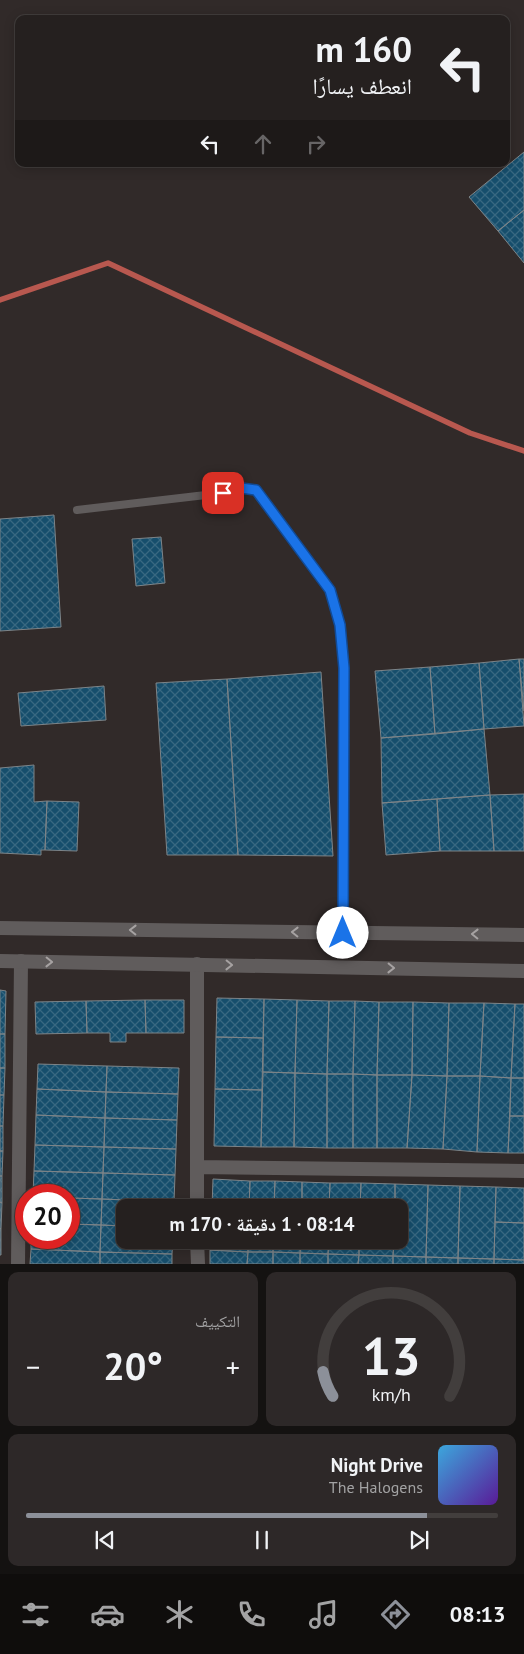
<!DOCTYPE html>
<html lang="ar">
<head>
<meta charset="utf-8">
<style>
	:root { --surface:#25201f; --page:#2d2828; --text:#f1f3f6; --muted:#a3a3a4; --line:#423e3d; --accent:#8c9099 }
	body { margin:0; font-family:"PT Sans","Noto Naskh Arabic",sans-serif; background:var(--page); color:var(--text); direction:rtl; height:100vh; display:flex; flex-direction:column; font-size:19px; white-space:nowrap }
	* { box-sizing:border-box; margin:0 }
	p { font-size:16px; color:var(--muted) }
	.icon { flex:none; width:28px; height:28px; fill:none; stroke:currentColor; stroke-width:2; stroke-linecap:round; stroke-linejoin:round }
	.map { position:relative; height:1264px; overflow:hidden; direction:ltr }
	.panel { display:flex; flex-direction:column; gap:8px; padding:8px; background:#141211; flex:1 }
	.panel>* { flex:none }
	.guide { position:absolute; left:15px; top:15px; width:495px; height:152px; border-radius:10px; box-shadow:0 2px 12px #0003,0 0 0 1px var(--line); direction:rtl; background:#25201f; color:var(--text); overflow:hidden }
	.speed { position:absolute; left:15px; top:1184px; display:flex; gap:10px; font-size:25px; font-weight:700; text-align:center }
	.speed>* { display:grid; place-content:center; width:65px; height:65px; border-radius:50%; background:var(--surface); box-shadow:0 2px 12px #0003,0 0 0 1px var(--line); line-height:1 }
	.speed .limit { border:8px solid #d22; background:#fff; color:#111 }
	.pin { position:absolute; display:grid; place-items:center; width:42px; height:42px; color:#fff; margin:-21px; border-radius:10px; box-shadow:0 2px 8px #0006 }
	.me { position:absolute; width:55px; margin:-28px; rotate:0deg; stroke-linejoin:round; filter:drop-shadow(0 0 4px #0008) }
	.turn { display:flex; align-items:center; gap:18px; height:105px; padding:0 15px; font-size:22px }
	.turn .icon { width:65px; height:65px; stroke-width:2.5 }
	.turn b { display:block; font-size:35px; line-height:42px }
	.lanes { display:flex; align-items:center; height:48px; padding:0 15px; background:#0003; justify-content:center; gap:25px; direction:ltr }
	.lanes .off { opacity:.35 }
	.big { font-size:38px; font-weight:700; line-height:1.1 }
	.panel .card { flex:1; display:flex; flex-direction:column; justify-content:center; gap:8px; min-width:0; padding:0 18px; border-radius:10px; background:var(--page) }
	.panel .dial { align-items:center; gap:0 }
	.dial svg { height:130px; overflow:visible; fill:none; stroke:var(--line); stroke-width:7; stroke-linecap:round; text-anchor:middle }
	.dial text { fill:var(--text); stroke:none }
	.song { display:flex; align-items:center; gap:15px }
	.cover { width:60px; height:60px; border-radius:8px; background:linear-gradient(135deg,hsl(200 70% 55%),hsl(270 70% 35%)) }
	.played { height:5px; border-radius:2px; background:linear-gradient(90deg,var(--accent) 85%,var(--line) 85%) }
	.keys { display:flex; justify-content:space-around; direction:ltr }
	.heat { display:flex; justify-content:space-between; align-items:center; font-size:28px; direction:ltr }
	.panel .tiles { flex:1; display:grid; gap:8px; grid-template-columns:1fr 1fr }
	.card:last-child { grid-column:span 2 }
	.trip { position:absolute; left:116px; top:1199px; width:292px; height:50px; border-radius:10px; background:var(--surface); box-shadow:0 2px 12px #0003,0 0 0 1px var(--line); font-weight:700; line-height:50px; text-align:center; direction:rtl }
	.menu { display:flex; height:80px; justify-content:space-around; align-items:center; background:#0f0d0c; color:var(--muted) }
	.menu .icon { width:35px; height:35px }
	.menu .selected { color:var(--accent) }
	.menu b { font-size:22px; color:var(--text) }
	.map>svg:first-child { display:block }
	.lines { fill:none; stroke-linecap:round; stroke-linejoin:round }
	.stream { stroke:#b8584f; stroke-width:5.5 }
	.building { fill:url(#building-cross-hatch); stroke:#7d8488 }
	.service { stroke:#605c5c; stroke-width:8 }
	.minor { stroke:#605c5c; stroke-width:14 }
	.tertiary { stroke:#605c5c; stroke-width:14 }
	.oneway { stroke:#a6a2a2 }
	.route-casing { stroke:#114b97; stroke-width:12 }
	.route { stroke:#1a73e8; stroke-width:9 }
</style>
</head>
<body>
<div class="map">
<svg width="524" height="1264" viewBox="0 0 524 1264">
	<defs>
		<pattern id="building-cross-hatch" width="8" height="8" patternUnits="userSpaceOnUse" patternTransform="scale(1.25)"><rect width="8" height="8" fill="#164e6c"/><path d="M0 0l8 8M0 8l8-8" fill="none" stroke="#386881"/></pattern>
	</defs>
	<rect width="100%" height="100%" fill="#312a29"/>
	<g class="lines">
		<path class="stream" d="M0,300L108,263L470,433L524,451"/>
	</g>
	<path class="building" d="M524,152V210L498,231L469,197Z
		M524,210V263L498,231Z
		M54,515L61,627L0,631V519Z
		M161,537L165,583L136,586L132,539Z
		M519,659L524,726L484,729L479,663Z
		M519,659H524V711Z
		M479,663L484,729L435,734L430,667Z
		M430,667L435,734L381,738L375,671Z
		M321,672L333,856L238,855L227,679Z
		M227,679L238,855H167L156,683Z
		M104,686L106,720L21,726L18,693Z
		M484,729L490,795L382,803L381,738Z
		M34,765V802L47,801L45,850H41V855L0,853V768Z
		M524,794V851H494L490,795Z
		M490,795L494,851H440L437,799Z
		M437,799L440,851L386,855L382,803Z
		M47,801L79,802L77,851L45,850Z
		M0,990L6,991L5,1034H0Z
		M217,998L264,999L263,1038L216,1037Z
		M264,999L297,1000L295,1073L263,1072Z
		M145,1000H184V1033H146Z
		M145,1000L146,1033H126V1042H110V1033H87L86,1001Z
		M297,1000L329,1001L327,1074L295,1073Z
		M86,1001L87,1033L36,1034L35,1002Z
		M329,1001H355L353,1074H327Z
		M355,1001L379,1002L377,1075L353,1074Z
		M379,1002H413L412,1075H377Z
		M413,1002L449,1003L447,1076L412,1075Z
		M449,1003H484L480,1076H447Z
		M484,1003L515,1004L511,1078L480,1076Z
		M515,1004H524V1078H511Z
		M0,1034H5V1068H0Z
		M216,1037L263,1038L262,1090L215,1089Z
		M38,1064L107,1066L106,1092L37,1089Z
		M107,1066L179,1068L178,1094L106,1092Z
		M0,1068H5L4,1095H0Z
		M263,1072L295,1073L294,1147H261Z
		M295,1073L327,1074V1148L294,1147Z
		M327,1074H353V1148H327Z
		M353,1074L377,1075V1148H353Z
		M377,1075H412L407,1148H377Z
		M412,1075L447,1076L443,1149L407,1148Z
		M447,1076H480L477,1152L443,1149Z
		M480,1076L511,1078L508,1153L477,1152Z
		M511,1078H524V1116H510Z
		M37,1089L106,1092L105,1118L36,1115Z
		M215,1089L262,1090L261,1147L214,1146Z
		M106,1092L178,1094L177,1120L105,1118Z
		M0,1095H4L3,1126H0Z
		M36,1115L105,1118L104,1147L35,1145Z
		M510,1116H524V1153H508Z
		M105,1118L177,1120L176,1149L104,1147Z
		M0,1126H3V1151H0Z
		M35,1145L104,1147L103,1173L34,1171Z
		M104,1147L176,1149L175,1175L103,1173Z
		M0,1151H3L2,1176H0Z
		M34,1171L103,1173L102,1199L69,1198V1195H33Z
		M103,1173L175,1175L174,1202L102,1199Z
		M0,1176H2V1203L0,1202Z
		M213,1179L250,1181L249,1208H212Z
		M250,1181H275L274,1208H249Z
		M275,1181L302,1182V1208H274Z
		M302,1182L330,1183L329,1208H302Z
		M330,1183H361L360,1208H329Z
		M361,1183L395,1184V1208H360Z
		M395,1184L428,1185L426,1257L393,1256L394,1240H400V1208H395Z
		M428,1185L460,1186L458,1258L426,1257Z
		M460,1186L496,1187L494,1259L458,1258Z
		M496,1187L524,1188V1223L495,1222Z
		M69,1198L102,1199L101,1225L69,1224Z
		M102,1199L174,1202V1208H125V1226L101,1225Z
		M0,1202L2,1203L1,1229L0,1228Z
		M495,1222L524,1223V1260L494,1259Z
		M69,1224L101,1225L100,1252L31,1249V1238H69Z
		M101,1225L125,1226V1240H173L172,1254L100,1252Z
		M0,1228L1,1229V1255H0Z
		M211,1240H248V1252L210,1250Z
		M248,1240H273V1252H248Z
		M273,1240H301L300,1253L273,1252Z
		M301,1240H329L328,1254L300,1253Z
		M329,1240H359V1255L328,1254Z
		M359,1240H394L393,1256L359,1255Z
		M31,1249L100,1252V1264H30Z
		M210,1250L248,1252L247,1264H210Z
		M100,1252L172,1254V1264H100Z
		M248,1252H273V1264H247Z
		M273,1252L300,1253V1264H273Z
		M300,1253L328,1254V1264H300Z
		M328,1254L359,1255L358,1264H328Z
		M359,1255L393,1256V1264H358Z
		M393,1256L426,1257V1264H393Z
		M426,1257L458,1258V1264H426Z
		M458,1258L494,1259V1264H458Z
		M494,1259L524,1260V1264H494Z"/>
	<g class="lines">
		<path class="service" d="M77,510L223,493L241,488L256,490L330,590L340,625L344,668L343,933"/>
		<path class="minor" d="M197,964V1208
			M197,1167L524,1171
			M197,1240L198,1264
			M18,1264L21,961"/>
		<path class="tertiary" d="M0,928L524,935
			M0,961L524,971"/>
	</g>
	<defs><path id="oneway-chevron" d="M-2-3.5L2.5 0L-2 3.5" fill="none" stroke-width="1.6" stroke-linecap="round" stroke-linejoin="round" transform="scale(1.25)"/></defs>
	<g class="oneway">
		<use href="#oneway-chevron" transform="translate(133 930) rotate(-179)"/>
		<use href="#oneway-chevron" transform="translate(295 932) rotate(-179)"/>
		<use href="#oneway-chevron" transform="translate(475 934) rotate(-179)"/>
		<use href="#oneway-chevron" transform="translate(49 962) rotate(1)"/>
		<use href="#oneway-chevron" transform="translate(229 965) rotate(1)"/>
		<use href="#oneway-chevron" transform="translate(391 968) rotate(1)"/>
	</g>
	<g class="lines">
		<g class="route-casing">
			<path id="route" d="M223,493L241,488L256,490L330,590L340,625L344,668L343,933"/>
		</g>
		<use href="#route" class="route"/>
	</g>
</svg>
<div class="speed"><div class="limit">20</div></div>
<div class="pin" style="left:223px;top:493px;background:#d93025"><svg class="icon" aria-label="arrive" viewBox="0 0 24 24"><path d="M6 21V4h12l-3 4 3 4H6"/></svg></div>
<svg class="me" style="left:343px;top:933px" viewBox="-20 -20 40 40"><circle r="19" fill="#fff"/><path d="M0-13L10 11 0 6-10 11z" fill="#1a73e8"/></svg>
<div class="trip">08:14 · 1 دقيقة · 170 m</div>
<div class="guide">
<div class="turn"><svg class="icon" aria-label="left" viewBox="0 0 24 24"><path d="M17 20v-9H6M10 6l-5 5 5 5"/></svg><div><b>160 m</b>انعطف يسارًا</div></div>
<div class="lanes"><svg class="icon" aria-label="left" viewBox="0 0 24 24"><path d="M17 20v-9H6M10 6l-5 5 5 5"/></svg><svg class="icon off" aria-label="ahead" viewBox="0 0 24 24"><path d="M12 20V5M6 11l6-6 6 6"/></svg><svg class="icon off" aria-label="right" viewBox="0 0 24 24"><path d="M7 20v-9h11M14 6l5 5-5 5"/></svg></div>
</div>
</div>
<section class="panel">
<div class="tiles">
<div class="card dial"><svg viewBox="0 0 100 80">
<path d="M14 69A42 42 0 1 1 86 69"/>
<path d="M14 69A42 42 0 0 1 8 54" stroke="#8c9099"/>
<text x="50" y="56" font-size="32" font-weight="700">13</text>
<text x="50" y="72" font-size="11">km/h</text>
</svg></div>
<div class="card"><p>التكييف</p>
<div class="heat"><a>−</a><b class="big">20°</b><a>+</a></div>
</div>
<div class="card">
<div class="song"><i class="cover"></i><div><b>Night Drive</b><p>The Halogens</p></div></div>
<div class="played"></div>
<div class="keys"><svg class="icon" aria-label="previous" viewBox="0 0 24 24"><path d="M18 5L8 12l10 7zM5 5v14"/></svg><svg class="icon" aria-label="pause" viewBox="0 0 24 24"><path d="M8 5v14M16 5v14"/></svg><svg class="icon" aria-label="next" viewBox="0 0 24 24"><path d="M6 5l10 7-10 7zM19 5v14"/></svg></div>
</div>
</div>
</section>
<nav class="menu">
<b>08:13</b>
<svg class="icon selected" aria-label="directions" viewBox="0 0 24 24"><path d="M12 3l9 9-9 9-9-9zM9 14v-3h6M13 9l2 2-2 2"/></svg>
<svg class="icon" aria-label="music" viewBox="0 0 24 24"><path d="M9 18V5l10-2v13"/><circle cx="6" cy="18" r="3"/><circle cx="16" cy="16" r="3"/></svg>
<svg class="icon" aria-label="phone" viewBox="0 0 24 24"><path d="M5 4h4l2 5-3 2q2 4 5 5l2-3 5 2v4C11 20 4 13 5 4z"/></svg>
<svg class="icon" aria-label="climate" viewBox="0 0 24 24"><path d="M12 3v18M4 7l16 10M4 17L20 7"/></svg>
<svg class="icon" aria-label="car" viewBox="0 0 24 24"><path d="M5 17H2v-5l4-1 3-4h7l3 4 3 1v5h-3M9 17h6M6 11h13"/><circle cx="7" cy="17" r="2"/><circle cx="17" cy="17" r="2"/></svg>
<svg class="icon" aria-label="filters" viewBox="0 0 24 24"><path d="M4 7h16M4 17h16"/><circle cx="9" cy="7" r="2"/><circle cx="15" cy="17" r="2"/></svg>
</nav>
</body>
</html>
